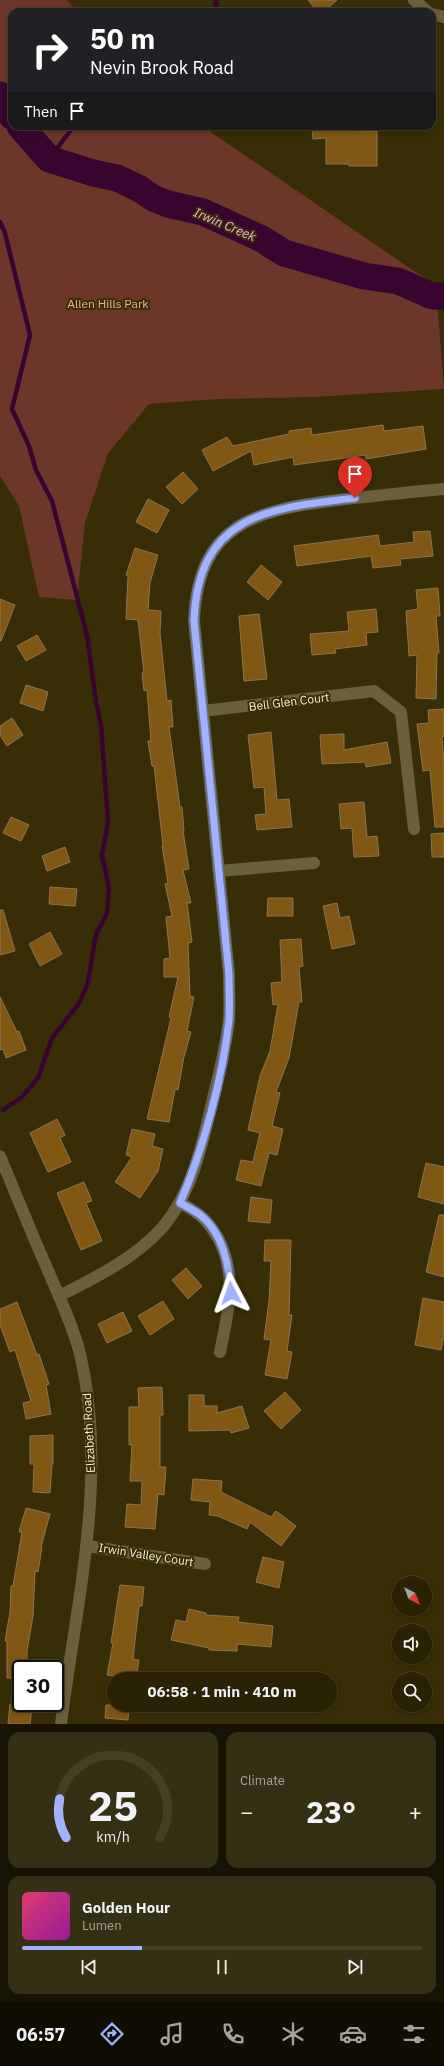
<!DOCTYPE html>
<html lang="en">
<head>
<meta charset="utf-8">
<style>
	:root { --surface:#292205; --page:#352f13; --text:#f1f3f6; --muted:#a5a49a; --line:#453f27; --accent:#a3b2fd }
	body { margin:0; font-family:"IBM Plex Sans",sans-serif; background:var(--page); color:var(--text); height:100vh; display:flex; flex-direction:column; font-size:15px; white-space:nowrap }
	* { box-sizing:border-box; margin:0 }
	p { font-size:13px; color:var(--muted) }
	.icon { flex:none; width:22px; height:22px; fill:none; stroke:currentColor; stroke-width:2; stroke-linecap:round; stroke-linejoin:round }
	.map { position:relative; height:1724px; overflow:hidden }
	.drawer { display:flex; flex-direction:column; gap:8px; padding:8px; background:#171303; flex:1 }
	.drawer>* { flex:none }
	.top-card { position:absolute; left:8px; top:8px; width:428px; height:122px; border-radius:12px; box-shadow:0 2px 6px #0003,0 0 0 1px var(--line); background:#202124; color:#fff; overflow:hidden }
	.needle { width:26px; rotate:138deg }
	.controls { position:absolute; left:392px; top:1576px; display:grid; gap:8px }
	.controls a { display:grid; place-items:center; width:40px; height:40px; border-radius:50%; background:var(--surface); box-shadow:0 2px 6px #0003,0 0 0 1px var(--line); font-size:20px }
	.speed { position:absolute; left:12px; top:1660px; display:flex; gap:8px; font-size:20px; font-weight:700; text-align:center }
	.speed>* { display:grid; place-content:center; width:52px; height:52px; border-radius:50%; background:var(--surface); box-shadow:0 2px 6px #0003,0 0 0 1px var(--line); line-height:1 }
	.speed .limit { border:2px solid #111; border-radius:6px; background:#fff; color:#111 }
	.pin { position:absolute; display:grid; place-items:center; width:34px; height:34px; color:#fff; margin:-41px -17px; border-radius:50% 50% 50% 0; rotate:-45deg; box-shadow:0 0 4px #0007 }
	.pin .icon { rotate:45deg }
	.me { position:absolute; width:44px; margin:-22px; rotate:356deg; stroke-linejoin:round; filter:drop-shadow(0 0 3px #0008) }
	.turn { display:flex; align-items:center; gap:14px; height:84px; padding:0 16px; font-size:18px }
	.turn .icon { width:52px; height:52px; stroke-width:2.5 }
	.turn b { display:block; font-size:28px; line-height:34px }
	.then { display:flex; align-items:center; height:38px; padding:0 16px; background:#0003; gap:8px; font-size:15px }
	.big { font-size:30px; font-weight:800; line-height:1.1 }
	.drawer .tile { flex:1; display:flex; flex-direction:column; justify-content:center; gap:6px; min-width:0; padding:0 14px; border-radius:12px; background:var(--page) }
	.drawer .dial { align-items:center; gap:0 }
	.dial svg { height:104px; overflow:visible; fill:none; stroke:var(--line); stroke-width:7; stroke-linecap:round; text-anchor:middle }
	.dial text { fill:var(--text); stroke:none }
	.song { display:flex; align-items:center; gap:12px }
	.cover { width:48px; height:48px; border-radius:6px; background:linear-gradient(135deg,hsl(340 70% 55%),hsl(300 70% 35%)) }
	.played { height:4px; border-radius:2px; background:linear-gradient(90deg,var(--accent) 30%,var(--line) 30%) }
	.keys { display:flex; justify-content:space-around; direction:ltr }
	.heat { display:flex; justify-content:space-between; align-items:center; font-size:22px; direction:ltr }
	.drawer .tiles { flex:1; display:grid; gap:8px; grid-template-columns:1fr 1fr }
	.tile:last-child { grid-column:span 2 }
	.trip { position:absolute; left:107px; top:1672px; width:230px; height:40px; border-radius:20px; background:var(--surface); box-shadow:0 2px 6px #0003,0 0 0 1px var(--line); font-weight:800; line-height:40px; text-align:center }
	.menu { display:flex; height:64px; justify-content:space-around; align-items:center; background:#100e02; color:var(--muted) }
	.menu .icon { width:28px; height:28px }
	.menu .current { color:var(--accent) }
	.menu b { font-size:18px; color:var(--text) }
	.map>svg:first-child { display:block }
	.green { fill:#6c3629 }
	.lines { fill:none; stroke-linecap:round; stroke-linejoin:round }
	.stream { stroke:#380531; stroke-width:4.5 }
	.river { stroke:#380531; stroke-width:27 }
	.building { fill:#805813; stroke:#8c7453 }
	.minor { stroke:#6a603d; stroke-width:12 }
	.route-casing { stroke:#6a74a4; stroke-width:10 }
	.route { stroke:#a3b2fd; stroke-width:7 }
	.labels { text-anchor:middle; stroke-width:4; stroke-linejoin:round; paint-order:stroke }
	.park-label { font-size:12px; fill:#f8af9c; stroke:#372e07 }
	.street-label { font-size:12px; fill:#f2edd9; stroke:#372e07 }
	.water-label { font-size:13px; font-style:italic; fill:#faabe8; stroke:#372e07 }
</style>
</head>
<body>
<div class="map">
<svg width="444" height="1724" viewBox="0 0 444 1724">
	<rect width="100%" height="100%" fill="#372e07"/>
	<path class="green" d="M0,0H66L79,12H12V126H202L436,286L444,389L313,397L218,399L149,404L108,453L85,523L77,600L39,597L19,506L0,476Z"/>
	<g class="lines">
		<path class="stream" d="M216,0V12
			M49,159L74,126
			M0,222L5,233L30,335L12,409L29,446L36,470L52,501L87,635L96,702L101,725L108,822L102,855L109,888L107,913L96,934L88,982L80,1002L52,1038L38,1078L22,1097L3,1110"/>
		<path class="river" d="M0,95L12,116
			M20,126L49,159L93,173L117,178L140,189L153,198L168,204L203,212L262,239L284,253L364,276L398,281L432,296H444"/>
	</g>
	<path class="building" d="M308,0H337L324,12H318Z
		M312,126H357V132L377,131V166H349V164H326V138L313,139Z
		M383,425L384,431L423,426L426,449L366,459V455L294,465L293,457L254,465L251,451L213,471L202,450L227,437L233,446L289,434V431L311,428L312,435Z
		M183,472L198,489L182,504L166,487Z
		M148,499L169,510L157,533L136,522Z
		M430,531L433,556L400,559L401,565L373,568L371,556L297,566L294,546L378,535L380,546L414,542L413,532Z
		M135,548L158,555L150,583L148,610L161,611L160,633L167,701L171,700L173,727H169L180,807H182L184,831H183L189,869L183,870L191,903H187L192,942L188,943L190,996L194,997L187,1031L191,1032L184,1057L178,1090L175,1089L169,1122L147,1119L171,1018L169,1017L178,977H164V959L170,958L166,917L172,916L165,884L168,883L162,846L163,845L154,766H152L148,741H151L147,690L144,691L142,673H144L138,620L126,619L128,576L126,575Z
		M261,565L282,582L268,600L247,582Z
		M438,588L440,616H436L439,653H437L436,699L416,698L417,655L409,656L406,611L418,609L416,590Z
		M0,599L15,605L1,641H0Z
		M376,609L378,632L366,633L367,645L335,649L336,653L312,655L310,634L349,631L347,612Z
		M259,614L267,679L244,681L239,616Z
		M37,635L46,650L26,661L17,646Z
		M26,685L48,692L43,711L20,703Z
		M444,709V736L442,737L444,762V827H435L430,770L423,771L417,724L429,723L428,710Z
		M12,718L23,735L7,746L0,735V726Z
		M271,732L277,800L289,799L292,827L257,830L255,815L266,814L264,787L254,788L248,735Z
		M344,734V750L387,742L391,763L366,767L365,762L322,764L320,735Z
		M364,802L367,837L377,836L379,856L354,857L352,828L341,829L339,804Z
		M11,817L29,825L21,841L3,833Z
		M444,833V857H432L431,834Z
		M65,847L70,862L47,871L42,856Z
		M50,887L77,889L75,906L49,904Z
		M268,898H293V916H267Z
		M337,903L340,918L349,916L355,944L332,949L323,906Z
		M0,910H3L15,951L0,955Z
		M50,932L62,954L40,966L29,944Z
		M301,939L303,966L299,967L302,1002H299L289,1058L276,1092L280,1093L272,1126L283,1129L277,1155L269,1153L261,1186L236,1180L241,1160L253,1162L260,1133L248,1130L260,1076L270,1051L278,1004L273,1005L271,983L282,982L280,940Z
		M0,997L17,1032L19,1031L26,1050L6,1058L3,1049L0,1050Z
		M57,1119L65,1135L60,1138L71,1162L48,1172L30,1133Z
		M132,1129L155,1134L152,1146L163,1149L158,1171L140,1198L115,1182L132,1157L126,1155Z
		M426,1163L444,1167V1204L418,1197Z
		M84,1182L92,1201L86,1203L102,1241L81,1250L57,1193Z
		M251,1197L272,1200L270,1223L248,1221Z
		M439,1215H444V1277L426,1272Z
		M265,1240H291L289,1315H292L287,1351L292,1352L287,1379L265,1375L271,1340L264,1339L269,1301L271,1261H264Z
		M186,1268L202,1286L188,1299L172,1280Z
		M423,1298L444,1302V1335L441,1350L415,1345Z
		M163,1301L174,1319L150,1335L138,1316Z
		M17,1302L37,1355L39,1354L49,1384L46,1385L51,1414L26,1419L23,1403L31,1401L15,1350L10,1352L0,1325V1309Z
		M123,1312L132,1331L107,1343L98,1324Z
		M162,1387L163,1415H160V1467H166L164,1495L158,1494L155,1529L125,1527L127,1504L141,1505L142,1481H130L132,1445H129V1407H139L138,1388Z
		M285,1392L301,1410L281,1429L264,1411Z
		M189,1395H204V1406H217V1413L242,1406L249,1428L231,1433L230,1430L189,1431Z
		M53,1435V1464H52L50,1493L33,1492L34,1464H30V1436Z
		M193,1479L222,1481L221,1492L271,1517L276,1511L296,1526L281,1546L250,1522L247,1529L218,1516L209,1515L210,1502L191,1500Z
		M26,1508L50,1514L41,1547H42L38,1572L35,1571L33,1616L27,1651V1669H21V1678H7V1641H5L10,1612L11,1586H13L22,1532H19Z
		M263,1557L284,1562L279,1588L256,1582Z
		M120,1585L144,1587L142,1606H139L133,1659L139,1660L136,1679L107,1675L113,1643H111Z
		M189,1609L206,1613V1615L239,1617L238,1622L273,1626L271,1647L237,1644V1651L209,1650V1648L171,1640L176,1620L186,1622Z
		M10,1704L32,1707L30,1724H8Z
		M106,1705H129L128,1720L105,1718Z"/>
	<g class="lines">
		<path class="minor" d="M414,0L428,12
			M432,14L444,17
			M203,711L374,691L401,712L414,829
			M219,871L314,863
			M0,1156C16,1195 32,1234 49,1273C60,1298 75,1331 81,1358C108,1479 76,1603 61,1724
			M180,1203C186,1206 193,1210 198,1214C206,1219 213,1230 218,1238C238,1276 228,1313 220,1352
			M59,1296C95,1278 134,1259 162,1228C192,1193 202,1146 212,1102C219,1075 226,1047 229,1019C230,1004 229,989 229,974L194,621C198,524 255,510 338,500C373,496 409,492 444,489
			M87,1546L205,1564"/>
	</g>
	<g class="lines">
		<g class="route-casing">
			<path id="route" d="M231,1293C229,1265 223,1232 199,1214C193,1210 186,1206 180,1203C203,1150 223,1077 229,1020C230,1005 229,989 229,974L194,621C198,514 269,508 355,498"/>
		</g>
		<use href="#route" class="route"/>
	</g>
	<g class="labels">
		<g class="park-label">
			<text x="108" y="308">Allen Hills Park</text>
		</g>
		<g class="street-label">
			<text transform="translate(289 702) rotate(-7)" y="4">Bell Glen Court</text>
			<text transform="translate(89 1433) rotate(-93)" y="4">Elizabeth Road</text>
			<text transform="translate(146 1555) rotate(9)" y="4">Irwin Valley Court</text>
		</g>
		<g class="water-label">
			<text transform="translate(225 224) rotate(23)" y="5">Irwin Creek</text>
		</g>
	</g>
</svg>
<div class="controls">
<a><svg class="needle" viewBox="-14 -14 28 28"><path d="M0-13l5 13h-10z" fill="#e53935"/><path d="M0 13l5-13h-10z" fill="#a5a49a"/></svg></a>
<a><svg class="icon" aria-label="sound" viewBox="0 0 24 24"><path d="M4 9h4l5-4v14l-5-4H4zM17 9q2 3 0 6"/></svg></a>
<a><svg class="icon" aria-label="search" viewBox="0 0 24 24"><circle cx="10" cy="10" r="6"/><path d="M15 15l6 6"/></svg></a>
</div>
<div class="speed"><div class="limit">30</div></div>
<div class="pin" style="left:355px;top:498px;background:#d93025"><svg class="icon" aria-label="arrive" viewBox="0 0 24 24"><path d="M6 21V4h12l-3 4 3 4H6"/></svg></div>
<svg class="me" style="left:231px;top:1293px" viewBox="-20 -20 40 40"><path d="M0-17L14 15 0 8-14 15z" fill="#a3b2fd" stroke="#fff" stroke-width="4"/></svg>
<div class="trip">06:58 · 1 min · 410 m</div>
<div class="top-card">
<div class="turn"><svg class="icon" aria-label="right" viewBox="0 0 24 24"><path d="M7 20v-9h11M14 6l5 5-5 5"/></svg><div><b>50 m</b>Nevin Brook Road</div></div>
<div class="then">Then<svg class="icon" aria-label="arrive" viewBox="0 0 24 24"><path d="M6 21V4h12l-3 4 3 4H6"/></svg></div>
</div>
</div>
<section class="drawer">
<div class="tiles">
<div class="tile dial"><svg viewBox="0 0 100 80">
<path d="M14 69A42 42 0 1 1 86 69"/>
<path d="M14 69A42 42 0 0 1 9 39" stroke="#a3b2fd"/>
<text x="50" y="56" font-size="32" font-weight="700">25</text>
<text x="50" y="72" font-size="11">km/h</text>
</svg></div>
<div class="tile"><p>Climate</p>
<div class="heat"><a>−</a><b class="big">23°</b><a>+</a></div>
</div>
<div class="tile">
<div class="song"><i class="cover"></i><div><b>Golden Hour</b><p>Lumen</p></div></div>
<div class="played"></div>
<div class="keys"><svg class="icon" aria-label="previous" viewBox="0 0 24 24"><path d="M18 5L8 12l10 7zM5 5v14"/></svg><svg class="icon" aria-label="pause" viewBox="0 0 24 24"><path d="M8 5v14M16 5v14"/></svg><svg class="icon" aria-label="next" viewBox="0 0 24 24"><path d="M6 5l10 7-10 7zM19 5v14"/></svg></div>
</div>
</div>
</section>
<nav class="menu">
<b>06:57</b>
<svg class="icon current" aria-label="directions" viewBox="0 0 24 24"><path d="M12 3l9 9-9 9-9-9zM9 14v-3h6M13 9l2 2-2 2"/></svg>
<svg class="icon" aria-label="music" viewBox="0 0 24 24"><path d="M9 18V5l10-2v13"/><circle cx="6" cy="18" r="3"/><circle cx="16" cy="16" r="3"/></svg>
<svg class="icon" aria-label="phone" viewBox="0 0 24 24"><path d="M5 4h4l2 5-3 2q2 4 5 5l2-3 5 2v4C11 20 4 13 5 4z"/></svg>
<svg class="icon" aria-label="climate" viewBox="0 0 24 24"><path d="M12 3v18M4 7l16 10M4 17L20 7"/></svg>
<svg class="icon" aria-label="car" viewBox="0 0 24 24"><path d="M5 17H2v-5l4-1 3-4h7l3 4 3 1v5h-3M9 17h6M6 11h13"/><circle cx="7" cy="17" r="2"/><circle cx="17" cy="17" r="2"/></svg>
<svg class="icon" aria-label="filters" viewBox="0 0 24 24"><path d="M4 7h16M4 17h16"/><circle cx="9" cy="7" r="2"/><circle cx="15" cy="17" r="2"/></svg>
</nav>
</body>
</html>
